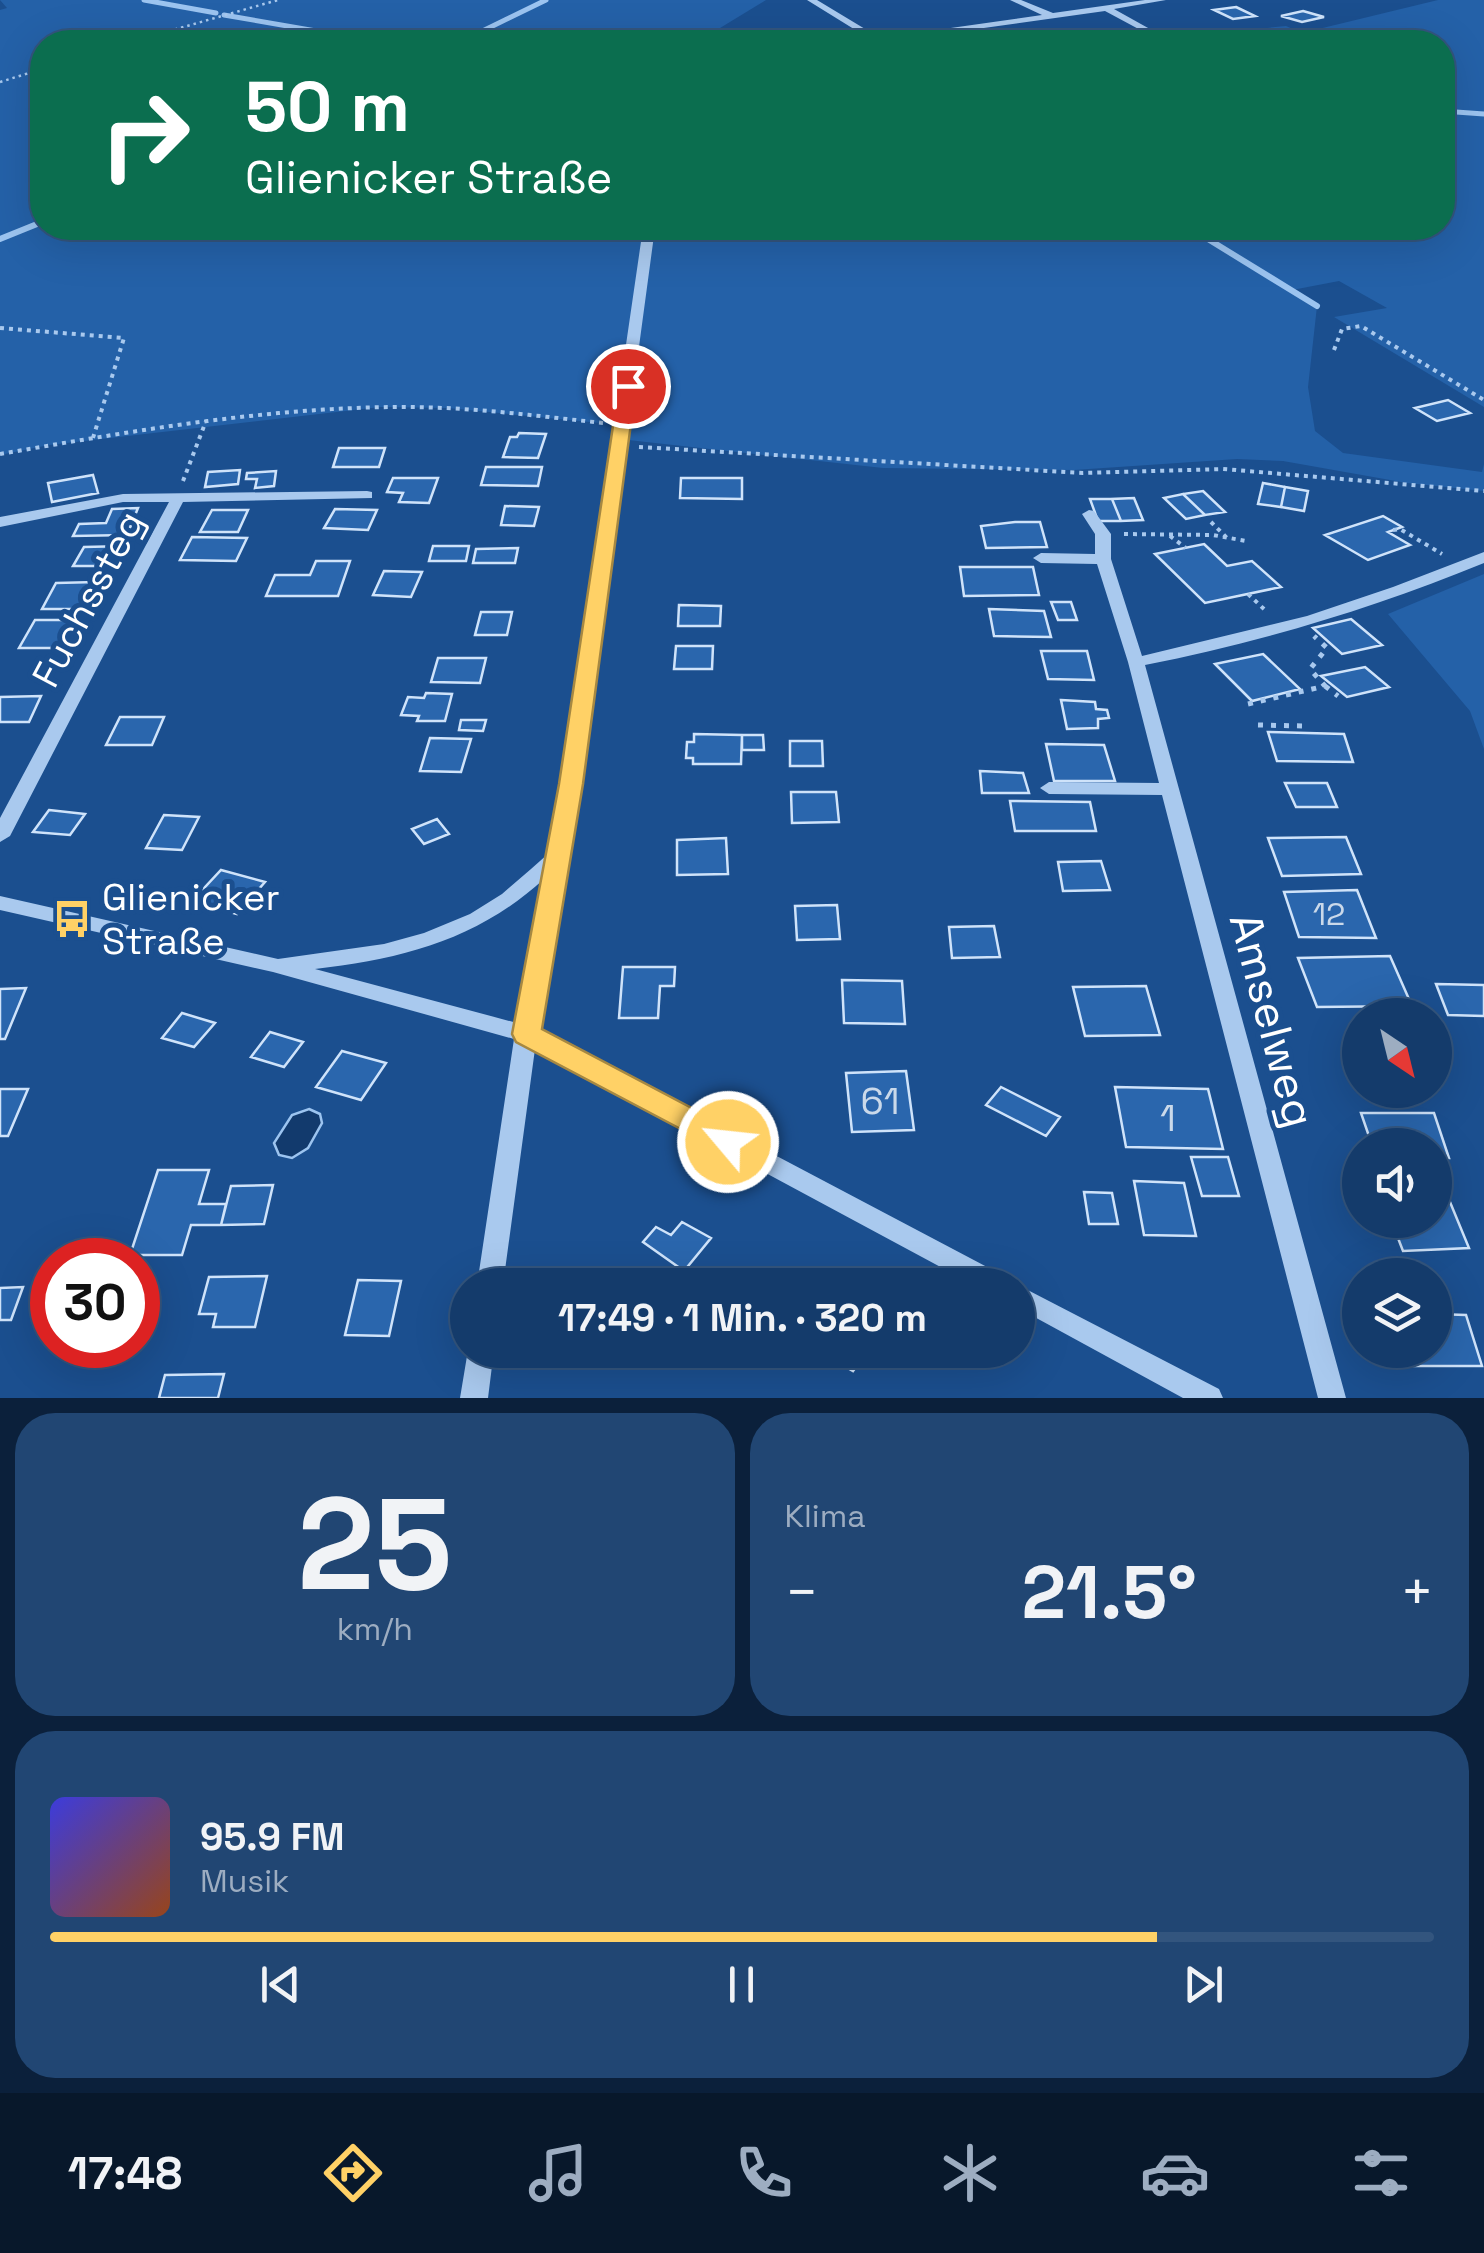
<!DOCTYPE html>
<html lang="de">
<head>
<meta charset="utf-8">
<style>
	:root { --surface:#143b6b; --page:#214673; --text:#f1f3f6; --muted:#9dadc1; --line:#33557e; --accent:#ffd166 }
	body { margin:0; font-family:"Space Grotesk",sans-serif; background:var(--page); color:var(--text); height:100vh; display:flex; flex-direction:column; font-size:38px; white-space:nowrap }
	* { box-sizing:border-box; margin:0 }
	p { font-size:32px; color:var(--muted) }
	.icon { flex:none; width:55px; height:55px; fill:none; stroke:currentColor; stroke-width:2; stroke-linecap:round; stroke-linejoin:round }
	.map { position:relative; height:1398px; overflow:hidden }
	.side { display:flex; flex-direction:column; gap:15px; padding:15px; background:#0b203b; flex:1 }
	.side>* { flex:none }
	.hud { position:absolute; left:30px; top:30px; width:1425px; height:210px; border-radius:40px; box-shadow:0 10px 40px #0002,0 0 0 2px var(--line); background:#0b6e4f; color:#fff; overflow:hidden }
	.needle { width:65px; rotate:145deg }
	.fabs { position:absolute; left:1342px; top:998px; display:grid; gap:20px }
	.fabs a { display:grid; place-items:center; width:110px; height:110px; border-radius:50%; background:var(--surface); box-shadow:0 10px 40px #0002,0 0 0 2px var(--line); font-size:50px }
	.speed { position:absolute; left:30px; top:1238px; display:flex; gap:20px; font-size:50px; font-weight:700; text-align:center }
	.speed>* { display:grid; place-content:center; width:130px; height:130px; border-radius:50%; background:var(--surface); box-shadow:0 10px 40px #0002,0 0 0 2px var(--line); line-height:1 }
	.speed .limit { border:15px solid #d22; background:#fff; color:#111 }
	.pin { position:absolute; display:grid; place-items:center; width:85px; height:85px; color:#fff; margin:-42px; border:5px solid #fff; border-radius:50%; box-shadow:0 2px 10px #0007 }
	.me { position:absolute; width:110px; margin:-55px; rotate:298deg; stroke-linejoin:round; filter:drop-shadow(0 0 8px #0008) }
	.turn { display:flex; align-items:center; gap:35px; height:210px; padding:0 50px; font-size:45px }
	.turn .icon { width:130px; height:130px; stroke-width:2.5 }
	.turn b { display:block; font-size:70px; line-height:85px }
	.big { font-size:75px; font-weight:700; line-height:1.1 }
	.side .card { flex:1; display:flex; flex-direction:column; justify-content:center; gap:15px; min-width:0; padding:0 35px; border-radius:40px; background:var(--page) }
	.side .dial { align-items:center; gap:0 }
	.dial b { font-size:130px; line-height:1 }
	.song { display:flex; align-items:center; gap:30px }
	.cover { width:120px; height:120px; border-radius:15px; background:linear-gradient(135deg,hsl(240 70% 55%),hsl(20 70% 35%)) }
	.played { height:10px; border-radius:5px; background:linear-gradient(90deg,var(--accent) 80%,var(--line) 80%) }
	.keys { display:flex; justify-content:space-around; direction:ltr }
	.heat { display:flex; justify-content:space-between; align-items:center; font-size:55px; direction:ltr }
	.side .tiles { flex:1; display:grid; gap:15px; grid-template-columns:1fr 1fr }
	.card:last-child { grid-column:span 2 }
	.trip { position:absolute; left:450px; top:1268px; width:585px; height:100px; border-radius:50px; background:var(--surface); box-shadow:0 10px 40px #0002,0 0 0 2px var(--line); font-weight:700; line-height:100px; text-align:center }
	.tabs { display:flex; height:160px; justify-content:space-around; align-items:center; background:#08182b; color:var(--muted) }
	.tabs .icon { width:70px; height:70px }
	.tabs .on { color:var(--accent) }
	.tabs b { font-size:45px; color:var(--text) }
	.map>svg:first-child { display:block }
	.green { fill:#2461a8 }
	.water { fill:#123a6d; stroke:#9cc4f0; stroke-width:2.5 }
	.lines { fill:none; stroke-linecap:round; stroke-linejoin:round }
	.stream-far1 { stroke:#9cc4f0; stroke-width:5 }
	.stream { stroke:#9cc4f0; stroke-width:6 }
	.building { fill:#2a66ad; stroke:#cfe3fa; stroke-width:2.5 }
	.path-far2 { stroke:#a9c9ee; stroke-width:2.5; stroke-dasharray:2.5 4; stroke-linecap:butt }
	.path-far1 { stroke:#a9c9ee; stroke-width:4; stroke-dasharray:4 5; stroke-linecap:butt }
	.path { stroke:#a9c9ee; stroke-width:5; stroke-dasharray:5 8; stroke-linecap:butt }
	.minor { fill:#a9c9ee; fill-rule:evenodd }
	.route { fill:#ffd166; stroke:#a68842; stroke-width:2.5 }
	.labels { text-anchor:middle; stroke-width:10; stroke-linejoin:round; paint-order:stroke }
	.number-label { font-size:32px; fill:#cad9ea }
	.street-label { font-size:38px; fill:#fff; stroke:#1b4f8f }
	.poi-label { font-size:38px; fill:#fff; stroke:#1b4f8f; text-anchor:start }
	.near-number-label { font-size:38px; fill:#cad9ea }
	.near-street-label { font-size:45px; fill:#fff; stroke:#1b4f8f }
</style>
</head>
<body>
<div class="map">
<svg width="1484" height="1398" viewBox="0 0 1484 1398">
	<rect width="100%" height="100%" fill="#1b4f8f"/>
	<path class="green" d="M0,0H766L697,42H42V228H1442V42H1169L1166,38L1286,26L1302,33L1438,0H1484V407L1334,317L1387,308L1339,281L1292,290L1317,306L1308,387L1315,431L1343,453L1482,472L1484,464V491L1407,483L1283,461L1237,459L1074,470L883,468L619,439L621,425L448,408L380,407L49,445L0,455V10L7,8Z
		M1484,574V749L1470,711L1388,614Z"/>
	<path class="water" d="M309,1109L320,1114L322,1123L308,1148L292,1158L279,1155L274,1143L292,1115Z"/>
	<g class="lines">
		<path class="stream-far1" d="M144,0L216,13
			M224,15L374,41L467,37
			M462,41L546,0
			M1442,111L1484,114"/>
		<path class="stream" d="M1190,228L1317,306
			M0,239L42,222"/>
	</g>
	<path class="building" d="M1236,7L1255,16L1233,19L1214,10Z
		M1303,11L1324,17L1302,22L1281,16Z
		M1448,400L1470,413L1437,421L1415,408Z
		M519,433L546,434L538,458L503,457L510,437H517Z
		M339,448H385L379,467H333Z
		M486,467H542L538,486L481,485Z
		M240,470L238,484L205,487L208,472Z
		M276,471L274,486L255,488L257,479H246L247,473Z
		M93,475L98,493L52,502L48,483Z
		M393,478H438L429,503L399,502L403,493L387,492Z
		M681,478H742V499L680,498Z
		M1263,483L1285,487L1281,507L1258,504Z
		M1285,487L1308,491L1304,511L1281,507Z
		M1203,491L1225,512L1205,515L1183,494Z
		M1183,494L1205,515L1186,519L1164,498Z
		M1134,498L1143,520L1121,521L1112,499Z
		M1090,499H1112L1121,521H1098Z
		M505,506L539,507L534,526L501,525Z
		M138,508L127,535L73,536L79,524L106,523L112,509Z
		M335,509L377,510L368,530L324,528Z
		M212,510H248L238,532H200Z
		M1383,516L1402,527L1388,532L1410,545L1368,560L1325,535Z
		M1015,522H1040L1047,547L986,548L981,526Z
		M192,537L247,538L236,561L180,560Z
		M1204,544L1227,566L1252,561L1281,587L1205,603L1155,554Z
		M126,546L116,566H73L84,547Z
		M433,546H469L466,561H429Z
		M518,548L515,563H473L476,549Z
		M316,561H350L338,596H266L275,575H310Z
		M960,567H1033L1039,595L964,596Z
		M384,571L422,572L411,597L373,595Z
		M96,582L83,609H42L56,583Z
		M1051,602H1071L1077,620H1058Z
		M679,605L721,606L720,626H678Z
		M989,609L1044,611L1051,637L994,636Z
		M481,612H512L507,635H475Z
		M1351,619L1382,645L1342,654L1313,628Z
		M35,620H72L57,648H19Z
		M676,646H713L712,669H674Z
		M1041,651H1087L1094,680L1048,679Z
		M1263,654L1300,689L1252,701L1215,664Z
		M438,658H486L480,683L431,682Z
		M1365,667L1389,687L1347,697L1321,676Z
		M426,693L452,694L445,721H417L419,716L401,715L408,697L424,698Z
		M41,696L29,722H0V697Z
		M1061,700L1095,702L1096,709L1107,710L1109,718L1098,719V728L1067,729Z
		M120,717H164L152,745H106Z
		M461,720H486L483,731L459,730Z
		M1268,732L1344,734L1353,762L1277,761Z
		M694,734L742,735L741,764H693V758H686L687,742H694Z
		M742,735H763L764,750H742Z
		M430,738L471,739L461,772L420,771Z
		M790,741H822L823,766H790Z
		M1046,744L1104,745L1115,781H1054Z
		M980,771L1023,773L1029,793H982Z
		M1285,783H1327L1337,807H1296Z
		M791,792H836L839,822L792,823Z
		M1010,801L1090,802L1096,831H1015Z
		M49,810L85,814L70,835L33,832Z
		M164,815L199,817L182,850L146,848Z
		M437,819L449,834L424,844L412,829Z
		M1346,837L1361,874L1282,876L1268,838Z
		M726,838L728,874L677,875V840Z
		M1101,861L1110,890L1063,891L1058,862Z
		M221,870L265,882L237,914L192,901Z
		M1357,890L1376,938L1299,937L1284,892Z
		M837,905L840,939L797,940L795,906Z
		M994,926L1000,957L952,958L949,927Z
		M1390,956L1412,1006L1317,1007L1298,958Z
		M623,967H675L674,986H660L658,1018H619Z
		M842,980L902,981L905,1024L844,1023Z
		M1436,984L1484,985V1016L1448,1015Z
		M1146,986L1160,1035L1085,1036L1073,987Z
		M26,988L5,1039H0V989Z
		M182,1013L215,1023L194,1047L162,1038Z
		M270,1032L303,1042L284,1067L251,1057Z
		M342,1051L386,1063L361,1100L316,1087Z
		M906,1071L914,1130L852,1132L846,1073Z
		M1001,1087L1060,1117L1046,1136L986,1105Z
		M1115,1087L1208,1089L1223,1149L1126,1147Z
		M0,1089H28L8,1136H0Z
		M1361,1113H1434L1449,1158H1435V1145H1372Z
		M1191,1157H1228L1239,1196H1202Z
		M158,1170H209L199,1204H226L221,1225H191L182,1255H130Z
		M1134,1181L1184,1183L1196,1236L1144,1235Z
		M273,1185L264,1224L221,1225L231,1186Z
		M1084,1192L1112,1193L1118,1224H1089Z
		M1450,1202L1469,1248L1403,1251L1391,1220H1435V1203Z
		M682,1222L711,1238L684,1271L643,1242L656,1227L671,1235Z
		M267,1276L255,1327H213L216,1314H199L209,1277Z
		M358,1280L401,1281L389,1336L345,1335Z
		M23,1287L11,1320H0V1288Z
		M1435,1314L1466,1315L1482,1366H1406L1402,1350H1435Z
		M817,1350H868L853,1371Z
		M224,1374L218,1398H159L165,1375Z"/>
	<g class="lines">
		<path class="path-far2" d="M131,42L278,0
			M0,82L42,69"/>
		<path class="path-far1" d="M0,328L124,338L92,441
			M1334,350L1342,329L1361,326L1484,400
			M639,447L1083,473L1223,469L1484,491
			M0,454C133,431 268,407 404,407C471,407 537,416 603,423
			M183,481L206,421
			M1211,522L1227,538
			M1393,530L1400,529L1442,554
			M1124,534L1213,535L1246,541
			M1170,536L1186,548
			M1248,594L1265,610"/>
		<path class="path" d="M1325,686L1338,696
			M1248,704L1325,686L1310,669L1327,648L1314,636
			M1258,725L1303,726"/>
		<path class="minor" d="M807,0H817L880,38L1042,15L1010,0H1021L1053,13L1145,0H1166L1114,9L1166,38L1159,40L1105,11L883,42H865L870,39Z
			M643,228H655L580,784L538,1030L1006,1277L1010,1285H974L535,1049L503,1285H477L514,1039L273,972L0,910V896L278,959L384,944L424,933L470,914L502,894L531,869L549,853L562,784ZM544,879L517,1023L315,969C402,959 477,940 544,879Z
			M367,491L372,492V498L183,502L10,836L0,842V818L169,502H123L0,527V517L123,494Z
			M1089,510L1094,511L1111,534V559L1142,656L1307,616L1393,587L1484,552V563C1374,608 1262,642 1145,665L1346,1398H1318L1162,795L1049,794L1040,788L1049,782L1159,783L1128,662L1097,564L1041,563L1033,558L1041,553L1095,554V534L1082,514Z
			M1018,1285L1219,1389L1223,1398H1183L1018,1308Z
			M468,1350H494L488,1398H460Z"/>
	</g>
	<path class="route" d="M628,381L636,386L583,784L542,1029L739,1133L744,1142L739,1150L728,1154L516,1042L512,1034L559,784L619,386Z"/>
	<defs>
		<g id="bus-bare" transform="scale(3)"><path d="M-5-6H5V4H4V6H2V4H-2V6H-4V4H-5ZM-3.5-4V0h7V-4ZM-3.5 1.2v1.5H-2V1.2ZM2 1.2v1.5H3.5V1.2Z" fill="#ffd166" stroke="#1b4f8f" stroke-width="2.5" paint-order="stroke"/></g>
	</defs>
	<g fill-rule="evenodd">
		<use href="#bus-bare" x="72" y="919"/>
	</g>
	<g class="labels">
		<g class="number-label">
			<text x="1329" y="925">12</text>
		</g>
		<g class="street-label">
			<text transform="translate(88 599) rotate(-62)" y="13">Fuchssteg</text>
		</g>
		<g class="poi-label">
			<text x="102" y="910">Glienicker<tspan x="102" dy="44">Straße</tspan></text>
		</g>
		<g class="near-number-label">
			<text x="880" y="1114">61</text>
			<text x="1168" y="1131">1</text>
		</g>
		<g class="near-street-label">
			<text transform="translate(1273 1020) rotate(75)" y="16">Amselweg</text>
		</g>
	</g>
</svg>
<div class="fabs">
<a><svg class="needle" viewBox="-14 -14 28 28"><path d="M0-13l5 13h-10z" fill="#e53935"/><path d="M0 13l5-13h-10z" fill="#9dadc1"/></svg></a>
<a><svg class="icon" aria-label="sound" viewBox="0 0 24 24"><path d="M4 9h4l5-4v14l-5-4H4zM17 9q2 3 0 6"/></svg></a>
<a><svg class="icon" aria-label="layers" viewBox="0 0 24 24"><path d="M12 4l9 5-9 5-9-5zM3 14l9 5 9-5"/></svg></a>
</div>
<div class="speed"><div class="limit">30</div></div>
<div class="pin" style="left:628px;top:386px;background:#d93025"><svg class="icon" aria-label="arrive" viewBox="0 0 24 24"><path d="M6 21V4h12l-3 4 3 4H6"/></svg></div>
<svg class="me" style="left:728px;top:1142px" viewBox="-20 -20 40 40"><circle r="17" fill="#ffd166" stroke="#fff" stroke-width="3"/><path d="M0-11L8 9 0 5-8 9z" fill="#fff"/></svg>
<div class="trip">17:49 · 1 Min. · 320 m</div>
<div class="hud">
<div class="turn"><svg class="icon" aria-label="right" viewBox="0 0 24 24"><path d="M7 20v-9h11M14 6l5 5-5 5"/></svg><div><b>50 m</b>Glienicker Straße</div></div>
</div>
</div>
<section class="side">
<div class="tiles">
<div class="card dial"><b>25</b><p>km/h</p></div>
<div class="card"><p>Klima</p>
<div class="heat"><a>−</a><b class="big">21.5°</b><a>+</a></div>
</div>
<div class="card">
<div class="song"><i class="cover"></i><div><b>95.9 FM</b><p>Musik</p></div></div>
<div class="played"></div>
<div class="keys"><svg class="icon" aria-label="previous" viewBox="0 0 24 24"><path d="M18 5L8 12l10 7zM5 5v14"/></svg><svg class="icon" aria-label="pause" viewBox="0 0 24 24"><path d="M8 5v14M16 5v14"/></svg><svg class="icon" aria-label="next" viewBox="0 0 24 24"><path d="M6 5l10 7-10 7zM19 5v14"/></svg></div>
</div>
</div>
</section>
<nav class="tabs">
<b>17:48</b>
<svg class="icon on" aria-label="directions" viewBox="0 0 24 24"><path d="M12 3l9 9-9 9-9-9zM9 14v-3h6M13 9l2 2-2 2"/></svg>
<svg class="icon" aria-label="music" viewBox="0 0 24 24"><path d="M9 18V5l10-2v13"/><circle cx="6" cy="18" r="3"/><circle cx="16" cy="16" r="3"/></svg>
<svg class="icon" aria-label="phone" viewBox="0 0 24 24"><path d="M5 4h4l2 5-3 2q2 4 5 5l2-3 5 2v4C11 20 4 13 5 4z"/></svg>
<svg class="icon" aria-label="climate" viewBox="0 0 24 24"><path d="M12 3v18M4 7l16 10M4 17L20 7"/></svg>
<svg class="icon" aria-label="car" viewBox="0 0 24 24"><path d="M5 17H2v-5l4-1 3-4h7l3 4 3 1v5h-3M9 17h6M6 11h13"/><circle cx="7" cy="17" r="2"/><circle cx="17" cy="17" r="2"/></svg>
<svg class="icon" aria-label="filters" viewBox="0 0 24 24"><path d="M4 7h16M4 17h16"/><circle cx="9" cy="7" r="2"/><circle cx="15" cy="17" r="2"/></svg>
</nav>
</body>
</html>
